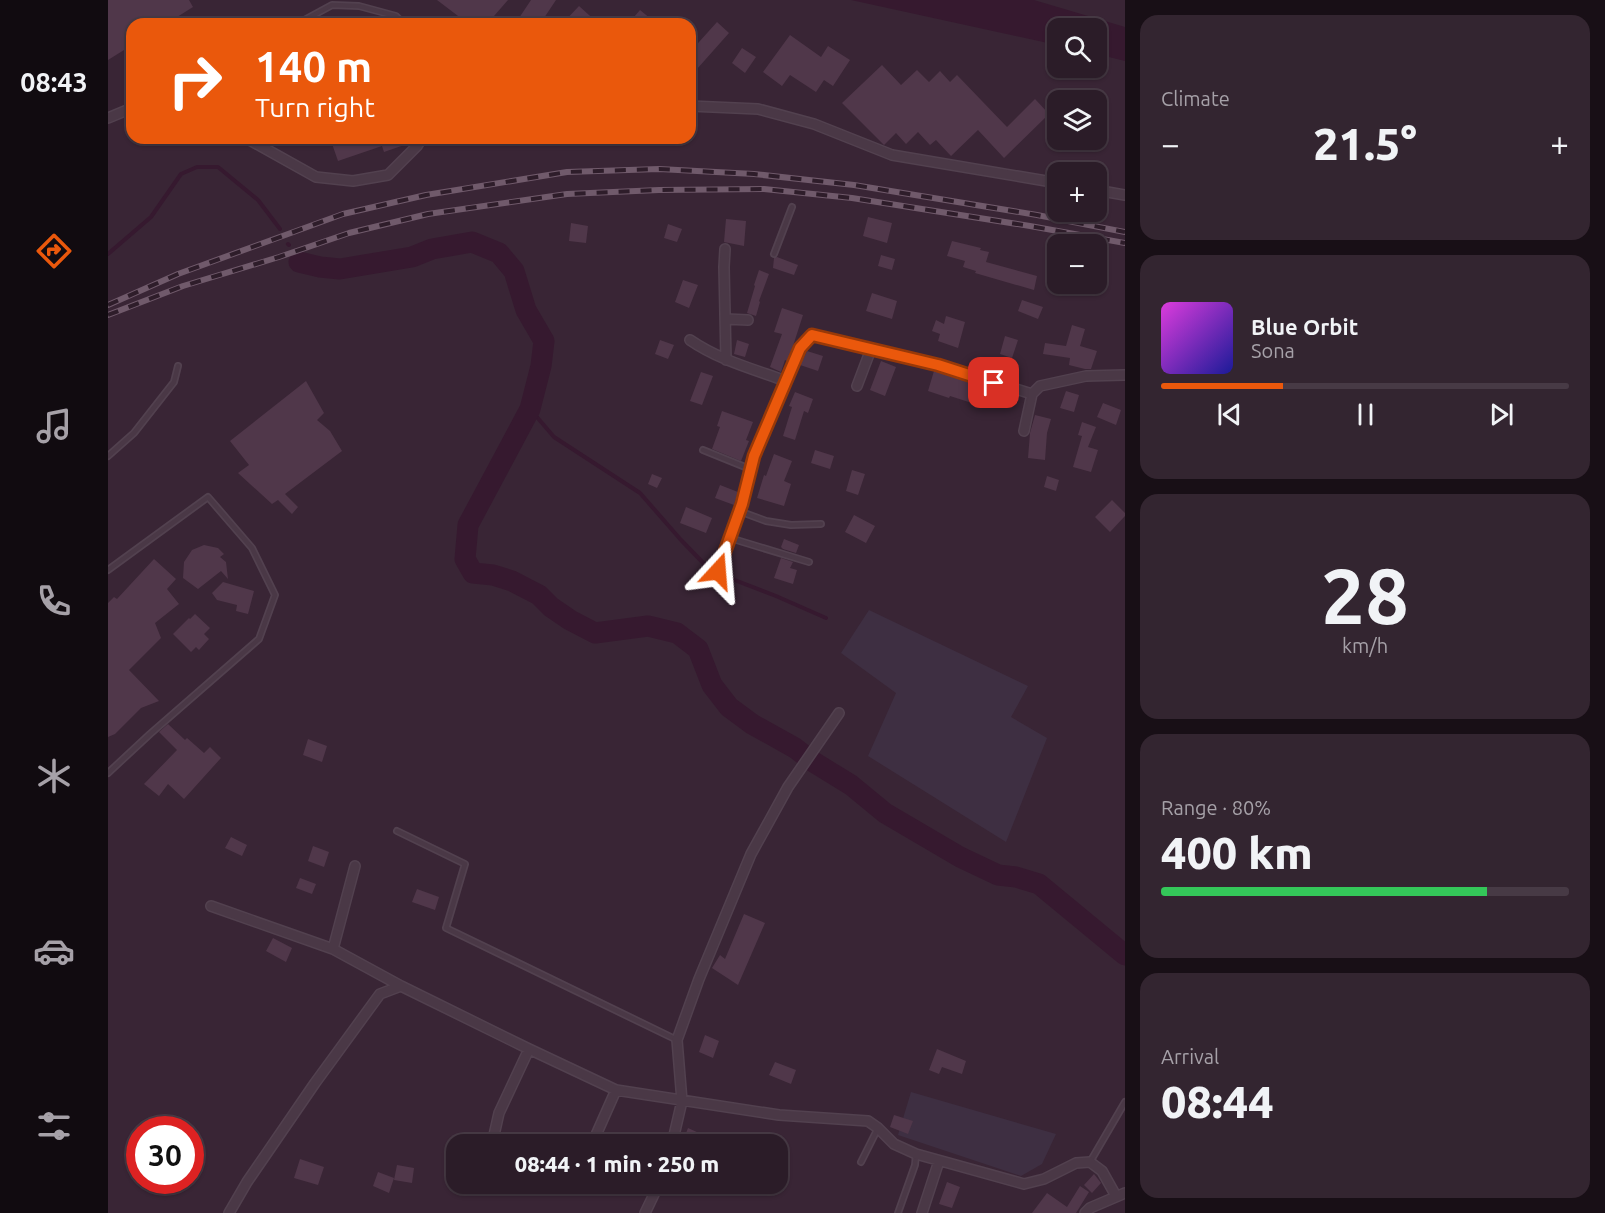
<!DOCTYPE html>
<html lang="en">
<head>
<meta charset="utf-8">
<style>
	:root { --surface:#2b1c28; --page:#332530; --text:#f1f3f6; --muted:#a6a1a8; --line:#473a45; --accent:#ea580c }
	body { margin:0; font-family:Ubuntu,sans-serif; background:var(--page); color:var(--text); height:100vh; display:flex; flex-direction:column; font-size:22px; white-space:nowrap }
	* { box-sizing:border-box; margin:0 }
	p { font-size:20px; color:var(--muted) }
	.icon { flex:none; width:33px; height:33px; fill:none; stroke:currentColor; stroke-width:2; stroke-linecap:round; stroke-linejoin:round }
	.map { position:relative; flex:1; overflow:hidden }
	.side { display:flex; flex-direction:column; gap:15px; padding:15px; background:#180f16; width:480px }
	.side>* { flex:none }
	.banner { position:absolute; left:18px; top:18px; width:570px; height:126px; border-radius:18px; box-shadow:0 2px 4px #0004,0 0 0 2px var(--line); background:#ea580c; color:#fff; overflow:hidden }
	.tools { position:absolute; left:939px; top:18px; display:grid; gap:12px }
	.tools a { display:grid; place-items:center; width:60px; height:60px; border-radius:12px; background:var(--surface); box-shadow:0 2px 4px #0004,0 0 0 2px var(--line); font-size:30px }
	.speed { position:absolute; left:18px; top:1116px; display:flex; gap:12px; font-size:30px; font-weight:700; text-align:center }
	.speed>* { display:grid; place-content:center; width:78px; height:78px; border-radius:50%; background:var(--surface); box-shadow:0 2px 4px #0004,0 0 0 2px var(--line); line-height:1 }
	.speed .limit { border:9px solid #d22; background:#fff; color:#111 }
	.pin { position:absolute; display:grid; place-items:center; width:51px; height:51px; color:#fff; margin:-26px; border-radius:12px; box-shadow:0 3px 9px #0006 }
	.me { position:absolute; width:66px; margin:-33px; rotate:19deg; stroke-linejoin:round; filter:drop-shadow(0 0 4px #0008) }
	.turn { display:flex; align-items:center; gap:21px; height:126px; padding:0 30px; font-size:27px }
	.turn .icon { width:78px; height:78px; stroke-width:2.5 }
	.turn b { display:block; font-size:42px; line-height:51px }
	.big { font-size:45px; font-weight:800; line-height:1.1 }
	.side .card { flex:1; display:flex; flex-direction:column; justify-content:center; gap:9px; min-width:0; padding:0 21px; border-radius:18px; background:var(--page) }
	.side .dial { align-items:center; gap:0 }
	.dial b { font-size:78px; line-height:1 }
	.song { display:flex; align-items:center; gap:18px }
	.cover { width:72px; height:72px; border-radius:9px; background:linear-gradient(135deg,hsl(300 70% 55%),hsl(240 70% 35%)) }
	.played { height:6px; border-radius:3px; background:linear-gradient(90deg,var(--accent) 30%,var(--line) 30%) }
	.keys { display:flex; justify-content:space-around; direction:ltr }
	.heat { display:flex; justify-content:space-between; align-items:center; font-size:33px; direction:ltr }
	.charge { height:9px; border-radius:4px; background:linear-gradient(90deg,#34c759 80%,var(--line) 0) }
	.trip { position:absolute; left:338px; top:1134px; width:342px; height:60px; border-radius:18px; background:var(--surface); box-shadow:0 2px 4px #0004,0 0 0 2px var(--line); font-weight:800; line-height:60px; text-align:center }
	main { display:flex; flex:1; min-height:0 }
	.menu { display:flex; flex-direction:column; width:108px; justify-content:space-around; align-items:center; background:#110b10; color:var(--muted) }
	.menu .icon { width:42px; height:42px }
	.menu .active { color:var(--accent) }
	.menu b { font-size:27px; color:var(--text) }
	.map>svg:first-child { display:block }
	.green { fill:#3e2f42 }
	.water { fill:#36192f }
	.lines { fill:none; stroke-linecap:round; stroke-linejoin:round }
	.stream { stroke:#36192f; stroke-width:4 }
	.river { stroke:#36192f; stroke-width:21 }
	.building { fill:#50374a }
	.lane-casing { stroke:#52414f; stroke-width:8 }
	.street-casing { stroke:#52414f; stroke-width:12 }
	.lane { stroke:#4a3846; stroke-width:4.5 }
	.street { stroke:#4a3846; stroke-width:9 }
	.rail-casing { stroke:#705a6b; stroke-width:6 }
	.rail { stroke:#2e1d2a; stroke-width:4; stroke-dasharray:11; stroke-linecap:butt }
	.route-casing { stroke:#983908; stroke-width:15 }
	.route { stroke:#ea580c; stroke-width:10 }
</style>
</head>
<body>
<main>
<nav class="menu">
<b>08:43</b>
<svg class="icon active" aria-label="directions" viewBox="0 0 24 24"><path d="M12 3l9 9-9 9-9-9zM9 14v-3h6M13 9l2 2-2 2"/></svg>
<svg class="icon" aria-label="music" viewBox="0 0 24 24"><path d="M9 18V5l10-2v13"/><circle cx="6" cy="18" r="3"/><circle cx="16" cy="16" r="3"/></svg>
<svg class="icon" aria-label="phone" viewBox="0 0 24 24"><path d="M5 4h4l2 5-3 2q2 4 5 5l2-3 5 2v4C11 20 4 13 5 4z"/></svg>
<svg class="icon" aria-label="climate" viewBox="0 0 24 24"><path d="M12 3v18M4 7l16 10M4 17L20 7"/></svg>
<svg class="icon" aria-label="car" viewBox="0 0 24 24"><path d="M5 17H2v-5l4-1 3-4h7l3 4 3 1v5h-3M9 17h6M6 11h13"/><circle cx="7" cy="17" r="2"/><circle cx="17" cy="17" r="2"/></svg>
<svg class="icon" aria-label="filters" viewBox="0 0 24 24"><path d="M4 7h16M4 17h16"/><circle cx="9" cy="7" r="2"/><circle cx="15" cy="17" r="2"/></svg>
</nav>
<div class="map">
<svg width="1017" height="1213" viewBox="0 0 1017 1213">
	<rect width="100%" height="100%" fill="#392535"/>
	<path class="green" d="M761,610L920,686L903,717L939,738L898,842L760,756L788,693L733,653Z
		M803,1092L948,1134L934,1164L913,1176L790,1135Z"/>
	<path class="water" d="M743,0H926L1017,27V61L989,54L988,28H950L949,45Z"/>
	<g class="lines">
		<path class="stream" d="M180,244L181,245
			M0,254L43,217L73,174L89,167H110L150,200L172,229
			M189,260L191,262
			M419,420L422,409L446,437L532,493L573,540L603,571L668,596L718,618"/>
		<path class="river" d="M191,262L212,267L232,269L304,257L324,249L364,242L391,253L406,271L418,310L436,341L433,366L422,409L360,525L357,559L365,573L385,575L404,581L431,595L443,607L462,620L487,633L540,626L569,633L590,649L604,685L621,707L644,724L687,748L704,761L743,785L777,813L852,857L890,875L908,877L931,884L1017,955"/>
	</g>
	<path class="building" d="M0,0H81L85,7L58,24H24V45L0,60Z
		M329,0H400L379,24H350L354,19Z
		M423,0H448L432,24H407Z
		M471,6L491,24H454Z
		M532,10L549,24H520Z
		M609,22L621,33L589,69L582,63V52Z
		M682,35L713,57L720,46L742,60L725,86L716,80L708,92L682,75L674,86L655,72Z
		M634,48L648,57L637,73L624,63Z
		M774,65L793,85L809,70L821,82L832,71L842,82L849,75L899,127L927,99L941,114L896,158L870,130L843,156L828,140L822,145L810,132L798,144L788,133L776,145L734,103Z
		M222,138H306L302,143L276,152L274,146L230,161Z
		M760,217L784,223L779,243L755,236Z
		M618,219L638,221L636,246L616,242Z
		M463,223L480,226L478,243L461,241Z
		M560,224L574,229L569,242L556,238Z
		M844,241L873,248L872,250L881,252L878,262L929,276L926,290L867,273L868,271L855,267L857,261L839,256Z
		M773,255L787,259L784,270L770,266Z
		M669,257L690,265L686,275L665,268L666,258Z
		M651,270L661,274L651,301L652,302L648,316L639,313L647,286L646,285Z
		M575,280L590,285L581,308L567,302Z
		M764,293L789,301L784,319L758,311Z
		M914,300L935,307L930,319L910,311Z
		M674,308L695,315L685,346L679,361L677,360L673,372L662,367L674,334L666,332Z
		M838,316L857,322L850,348L830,341L832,334L824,331L828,320L836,324Z
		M964,325L977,329L972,346L989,351L983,369H977L961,365L962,358L935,354L937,343L958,346Z
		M897,336L910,340L904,358L892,354Z
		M552,340L566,345L560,359L547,354Z
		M629,340L641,344L637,357L626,354Z
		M699,351L715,356L710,371L692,365Z
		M773,361L788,367L777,396L762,390Z
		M826,371L873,386L867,404L842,396L841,398L820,391Z
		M593,372L605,376L594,405L582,401Z
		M198,381L216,413L209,420L222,431L234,451L177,494L190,507L184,514L170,500L164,504L130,473L141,465L122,441Z
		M958,391L971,395L966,412L952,408Z
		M687,392L705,399L700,413L696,411L687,440L675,436L684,407L681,406Z
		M995,403L1013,410L1008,425L989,417Z
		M614,411L645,422L638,440L641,441L633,461L604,449L612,427L609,426Z
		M927,415L943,419L939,433L937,460L920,458L922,433Z
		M974,422L988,427L980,447L990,450L983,472L965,467L974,436L970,435Z
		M707,450L726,456L722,469L703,463Z
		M666,454L684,461L676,481L683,484L676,506L649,498L656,475L658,476Z
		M744,470L757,474L750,495L738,491Z
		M544,474L554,478L549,488L540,484Z
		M939,476L951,480L948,491L936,487Z
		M612,485L630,492L626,505L607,498Z
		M1004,500L1017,513V516L1002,532L987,517Z
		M578,507L604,518L598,533L572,523Z
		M746,515L767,526L758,543L737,532Z
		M676,539L691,545L688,553L675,549L673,547Z
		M96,545L110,548L116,554L112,557L118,562L120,579L113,571L90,589L75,578L76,562L84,550Z
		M673,558L685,562L682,568L689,570L685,584L666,578Z
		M46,559L68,579L59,589L71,604L47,623L53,638L21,670L51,701L33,708L7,734L0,737V603L6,597L9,599Z
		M115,582L146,591L140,614L128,611L129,605L109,600L104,593Z
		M87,614L102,628L96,634L101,639L91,650L88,647L83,652L65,634L81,618L82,619Z
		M60,724L77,740L79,738L96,753L102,747L113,758L76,799L60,784L51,796L36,784L69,750L51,732Z
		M200,739L219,746L214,762L195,755Z
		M123,837L139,845L134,856L117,848Z
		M205,846L221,852L216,867L200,861Z
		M192,878L208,884L204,894L188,888Z
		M309,889L331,897L327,910L304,902Z
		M636,914L657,923L630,985L604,968L612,955L617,959Z
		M165,938L184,948L178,962L158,951Z
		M597,1035L611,1041L605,1058L591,1052Z
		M829,1049L858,1061L854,1074L834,1067L831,1074L821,1070Z
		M667,1062L688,1070L683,1084L661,1075Z
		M786,1115L805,1121L800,1134L782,1127Z
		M580,1128L591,1133L586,1144L575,1141Z
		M356,1132L372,1137L369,1144H352Z
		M192,1159L216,1167L210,1185L186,1178Z
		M289,1165L306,1168L304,1183L286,1180Z
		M270,1172L286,1178L281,1193L265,1186Z
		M986,1174L993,1183L984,1193L976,1185Z
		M839,1182L852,1187L844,1208L831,1204Z
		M972,1186L981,1192L968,1213H924L939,1193L959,1207Z"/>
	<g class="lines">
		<g class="lane-casing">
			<path id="lane" d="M189,24L224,5L251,6L288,16L296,24
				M666,254L684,207
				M595,450L642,469
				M0,456L26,433L66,382L70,366
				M631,511L658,521L683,525L713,524
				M622,538L701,562
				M0,570L100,497L144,548L167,595L151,639L42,734L0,773
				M289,831L357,864L338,928L569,1040
				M753,1162L770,1128
				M982,1162L1017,1102
				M790,1213L807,1165L808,1154"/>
		</g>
		<g class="street-casing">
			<path id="street" d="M582,106L650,109L706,124L784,155L950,183
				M0,118L24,108
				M138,138L208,177L245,181L280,175L309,146L314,138
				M988,190L1017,195
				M617,249L616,267L618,360
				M618,319L640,320
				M582,340C611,360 645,369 678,381
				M749,386L763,349
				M916,431L924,394
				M610,571L634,504L646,456L692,348L704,335L830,365L924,394L932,386L978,376L1017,375
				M103,906L225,949L293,986
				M225,949L247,866
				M384,1144L391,1113L421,1049
				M484,1144L508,1090
				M564,1144L574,1101L569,1040L591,979L643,854L680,787L731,713
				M121,1213L139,1182L207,1083L272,994L293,986L421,1049L508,1090L671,1115L760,1121L770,1128L786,1144L808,1154L916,1184L936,1179L968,1163L982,1162L994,1171L1008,1196
				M537,1213L551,1184
				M814,1213L831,1161
				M977,1213L982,1208L1017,1193"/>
		</g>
		<use href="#lane" class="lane"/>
		<use href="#street" class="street"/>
		<g class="rail-casing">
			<path id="rail" d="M0,305L70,274L235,214L318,195L459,172L551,169L646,174L746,185L929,215L1017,232
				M0,315L75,286L171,257L241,233L320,214L459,194L551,190L656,189L744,198L922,226L1017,243"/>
		</g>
		<use href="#rail" class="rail"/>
	</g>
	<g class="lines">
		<g class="route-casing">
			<path id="route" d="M610,571L634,504L646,456L692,348L704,335L830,365L886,383"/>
		</g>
		<use href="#route" class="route"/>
	</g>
</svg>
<div class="tools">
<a><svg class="icon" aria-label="search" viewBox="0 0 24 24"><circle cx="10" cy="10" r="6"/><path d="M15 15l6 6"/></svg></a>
<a><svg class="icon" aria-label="layers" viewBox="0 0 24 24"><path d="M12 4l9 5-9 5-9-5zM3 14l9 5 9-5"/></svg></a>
<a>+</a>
<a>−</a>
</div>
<div class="speed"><div class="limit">30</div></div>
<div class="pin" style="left:886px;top:383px;background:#d93025"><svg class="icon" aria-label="arrive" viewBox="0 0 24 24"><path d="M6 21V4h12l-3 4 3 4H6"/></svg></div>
<svg class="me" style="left:610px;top:571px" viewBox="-20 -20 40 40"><path d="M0-17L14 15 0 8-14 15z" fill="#ea580c" stroke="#fff" stroke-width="4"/></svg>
<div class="trip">08:44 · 1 min · 250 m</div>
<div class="banner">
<div class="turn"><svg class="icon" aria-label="right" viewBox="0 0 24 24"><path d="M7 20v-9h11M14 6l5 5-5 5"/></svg><div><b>140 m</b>Turn right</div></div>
</div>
</div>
<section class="side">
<div class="card"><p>Climate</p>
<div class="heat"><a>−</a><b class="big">21.5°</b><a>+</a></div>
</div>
<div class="card">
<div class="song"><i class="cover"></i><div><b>Blue Orbit</b><p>Sona</p></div></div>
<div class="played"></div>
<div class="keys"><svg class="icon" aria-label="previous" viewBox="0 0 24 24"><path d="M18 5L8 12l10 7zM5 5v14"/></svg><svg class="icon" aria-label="pause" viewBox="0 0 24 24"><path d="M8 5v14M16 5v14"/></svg><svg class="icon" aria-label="next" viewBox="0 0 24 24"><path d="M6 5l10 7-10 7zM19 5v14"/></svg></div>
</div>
<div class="card dial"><b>28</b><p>km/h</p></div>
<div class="card"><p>Range · 80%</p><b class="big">400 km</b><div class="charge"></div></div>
<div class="card"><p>Arrival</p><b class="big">08:44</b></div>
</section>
</main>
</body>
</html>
